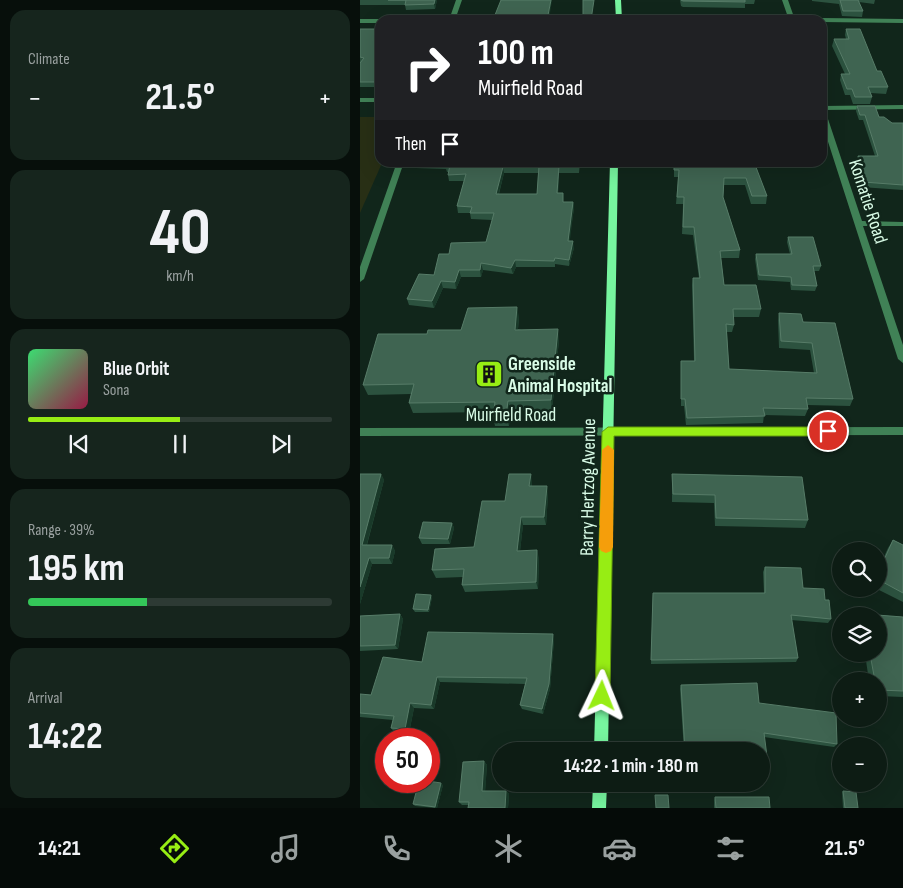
<!DOCTYPE html>
<html lang="en">
<head>
<meta charset="utf-8">
<style>
	:root { --surface:#0d1c14; --page:#16251d; --text:#f1f3f6; --muted:#9aa1a0; --line:#2d3a34; --accent:#97ed14 }
	body { margin:0; font-family:"Sofia Sans Condensed",sans-serif; background:var(--page); color:var(--text); height:100vh; display:flex; flex-direction:column; font-size:19px; white-space:nowrap }
	* { box-sizing:border-box; margin:0 }
	p { font-size:16px; color:var(--muted) }
	.icon { flex:none; width:28px; height:28px; fill:none; stroke:currentColor; stroke-width:2; stroke-linecap:round; stroke-linejoin:round }
	.map { position:relative; flex:1; overflow:hidden }
	.panel { display:flex; flex-direction:column; gap:10px; padding:10px; background:#070f0b; width:360px }
	.panel>* { flex:none }
	.guide { position:absolute; left:15px; top:15px; width:452px; height:152px; border-radius:15px; box-shadow:0 5px 20px #0002,0 0 0 1px var(--line); background:#202124; color:#fff; overflow:hidden }
	.fabs { position:absolute; left:472px; top:542px; display:grid; gap:10px }
	.fabs a { display:grid; place-items:center; width:55px; height:55px; border-radius:50%; background:var(--surface); box-shadow:0 5px 20px #0002,0 0 0 1px var(--line); font-size:25px }
	.speed { position:absolute; left:15px; top:728px; display:flex; gap:10px; font-size:25px; font-weight:700; text-align:center }
	.speed>* { display:grid; place-content:center; width:65px; height:65px; border-radius:50%; background:var(--surface); box-shadow:0 5px 20px #0002,0 0 0 1px var(--line); line-height:1 }
	.speed .limit { border:8px solid #d22; background:#fff; color:#111 }
	.pin { position:absolute; display:grid; place-items:center; width:42px; height:42px; color:#fff; margin:-21px; border:2px solid #fff; border-radius:50%; box-shadow:0 1px 5px #0007 }
	.me { position:absolute; width:55px; margin:-28px; rotate:2deg; stroke-linejoin:round; filter:drop-shadow(0 0 4px #0008) }
	.turn { display:flex; align-items:center; gap:18px; height:105px; padding:0 20px; font-size:22px }
	.turn .icon { width:65px; height:65px; stroke-width:2.5 }
	.turn b { display:block; font-size:35px; line-height:42px }
	.then { display:flex; align-items:center; height:48px; padding:0 20px; background:#0003; gap:10px; font-size:19px }
	.big { font-size:38px; font-weight:700; line-height:1.1 }
	.panel .widget { flex:1; display:flex; flex-direction:column; justify-content:center; gap:8px; min-width:0; padding:0 18px; border-radius:15px; background:var(--page) }
	.panel .dial { align-items:center; gap:0 }
	.dial b { font-size:65px; line-height:1 }
	.song { display:flex; align-items:center; gap:15px }
	.cover { width:60px; height:60px; border-radius:8px; background:linear-gradient(135deg,hsl(140 70% 55%),hsl(340 70% 35%)) }
	.played { height:5px; border-radius:2px; background:linear-gradient(90deg,var(--accent) 50%,var(--line) 50%) }
	.keys { display:flex; justify-content:space-around; direction:ltr }
	.heat { display:flex; justify-content:space-between; align-items:center; font-size:28px; direction:ltr }
	.charge { height:8px; border-radius:4px; background:linear-gradient(90deg,#34c759 39%,var(--line) 0) }
	.trip { position:absolute; left:132px; top:742px; width:278px; height:50px; border-radius:25px; background:var(--surface); box-shadow:0 5px 20px #0002,0 0 0 1px var(--line); font-weight:700; line-height:50px; text-align:center }
	.tab-bar { display:flex; height:80px; justify-content:space-around; align-items:center; background:#050b08; color:var(--muted) }
	.tab-bar .icon { width:35px; height:35px }
	.tab-bar .active { color:var(--accent) }
	.tab-bar b { font-size:22px; color:var(--text) }
	main { display:flex; flex:1; min-height:0 }
	.map>svg:first-child { display:block }
	.green { fill:#282f15 }
	.lines { fill:none; stroke-linecap:round; stroke-linejoin:round }
	.street { fill:#408156; fill-rule:evenodd }
	.secondary { fill:#77f59f; fill-rule:evenodd }
	.wall { fill:#2c523f; fill-rule:evenodd }
	.shaded-wall { fill:#193929 }
	.building { fill:#3f6451; stroke:#577c68; fill-rule:evenodd }
	.route { fill:#97ed14; stroke:#629a0d }
	.slow { fill:#f59e0b }
	.labels { text-anchor:middle; stroke-width:5; stroke-linejoin:round; paint-order:stroke }
	.street-label { font-size:19px; fill:#d9fce7; stroke:#11261b }
	.poi-label { font-size:19px; font-weight:bold; fill:#d9fce7; stroke:#11261b; text-anchor:start }
</style>
</head>
<body>
<main>
<section class="panel">
<div class="widget"><p>Climate</p>
<div class="heat"><a>−</a><b class="big">21.5°</b><a>+</a></div>
</div>
<div class="widget dial"><b>40</b><p>km/h</p></div>
<div class="widget">
<div class="song"><i class="cover"></i><div><b>Blue Orbit</b><p>Sona</p></div></div>
<div class="played"></div>
<div class="keys"><svg class="icon" aria-label="previous" viewBox="0 0 24 24"><path d="M18 5L8 12l10 7zM5 5v14"/></svg><svg class="icon" aria-label="pause" viewBox="0 0 24 24"><path d="M8 5v14M16 5v14"/></svg><svg class="icon" aria-label="next" viewBox="0 0 24 24"><path d="M6 5l10 7-10 7zM19 5v14"/></svg></div>
</div>
<div class="widget"><p>Range · 39%</p><b class="big">195 km</b><div class="charge"></div></div>
<div class="widget"><p>Arrival</p><b class="big">14:22</b></div>
</section>
<div class="map">
<svg width="543" height="808" viewBox="0 0 543 808">
	<rect width="100%" height="100%" fill="#11261b"/>
	<path class="green" d="M0,117H20L22,163L0,213Z"/>
	<g class="lines">
		<path class="street" d="M96,0H102L95,20H89Z
			M422,0H428L435,20H429Z
			M462,18L543,19V23L462,22V20H459Z
			M0,19H20L22,20H20V23H0Z
			M0,98H20V102H0Z
			M543,105V109L465,110L502,221L543,222V226H503L543,345V363L538,359L462,123V106Z
			M37,162H44L4,279L0,282V267Z
			M543,427V435L0,436V428Z"/>
		<path class="secondary" d="M255,0H261L262,20H256Z
			M250,162H258L248,751H234Z
			M233,784H247L246,808H232Z"/>
	</g>
	<path class="wall" d="M0,0H77L75,9L46,10L45,5H0Z
		M320,0H395L394,4H385V8L323,7L321,6Z
		M452,0H515L514,4L499,2L503,11L502,17L482,16L479,4L452,1Z
		M0,29H20V87H0Z
		M486,29L528,87L526,94L511,93L512,97L510,104H493L490,95H485L480,80L481,74H485L472,46L474,39H486L485,35Z
		M497,106L532,123H543V190L501,187L497,161L498,156H515L503,120H499L496,111Z
		M54,162H220L219,173H199L198,193L203,202H213L214,208L209,241L214,248L209,266L195,264V267H156L153,274L123,270L121,277H101L96,289L83,288L74,308L49,305L47,299L74,275L89,254L126,242L132,220L111,219L110,213H98L97,206L104,181H89L88,175L89,172H87L86,169L56,168ZM144,173H178L177,194H139Z
		M314,162H435L434,167L395,165L407,196L406,204H391L385,185H364L363,197L380,250L379,258H361L364,285L401,309L399,317H373L374,325L372,332H367L369,369L454,373L450,350L419,348L418,320L419,313L443,322L493,399L490,406L447,405L448,409L445,416L404,415L403,423L326,425L324,406H321V361H334L332,285L333,278H339L333,235L322,234L323,204H316L318,177H314Z
		M428,237L461,266L459,271H454L457,286L455,291L431,290L430,282L398,280L395,259L396,254H430L427,242Z
		M159,317L158,329L199,340L192,410L150,411L149,426H135L133,416V412L53,413L49,403L51,394L8,395L3,385L67,334L101,330Z
		M0,474H21L24,480L7,545H32L35,551L32,564H12L0,604Z
		M312,474L448,520L445,528L355,526L354,503L312,502Z
		M172,482V486L188,495L186,525H163L160,551L179,558L178,589L105,592L102,585L103,577L76,578L72,570L114,547L145,501Z
		M92,523L94,528L90,544H62L59,538Z
		M533,540L543,545V602L517,589H519V568L528,548Z
		M405,567L465,600L471,619L468,623L431,620L438,658L436,662L291,664L293,593H404L403,572Z
		M72,597L69,612H55L53,609Z
		M40,614L43,619L38,649L0,651V616Z
		M504,614L543,617V697L519,696V681H509L505,654H519V616H503Z
		M194,640L190,689L183,714L162,709L160,705L165,684L80,682L74,709L54,708L49,733H35L31,728L33,720L0,717V694L11,695L62,662Z
		M321,685L399,703L477,744L474,747L404,737L409,772L407,775H401V751H324L320,689Z
		M124,761L127,765L125,791H146L149,794L148,808H108L109,805H102L99,802Z
		M83,785L77,808L55,806L53,804Z
		M483,791L498,808H483L482,792Z
		M355,797L410,808H354V800Z"/>
	<path class="shaded-wall" d="M75,0H77L75,9L74,4Z
		M191,0H192L189,20H187Z
		M199,166V173L198,200L197,193Z
		M143,167L144,173L137,200L136,194Z
		M213,202L214,208L209,248L208,241Z
		M213,241L214,248L209,266V260Z
		M155,260L156,267L153,274L151,268Z
		M121,263L123,270L121,277L120,270Z
		M99,270L101,277L96,289L95,282Z
		M81,281L83,288L74,308L72,301Z
		M157,307L159,317L157,340L155,330Z
		M198,329L199,340L192,410L191,400Z
		M148,401L150,411L149,426L146,416Z
		M21,474L24,480L5,551L2,545Z
		M171,474L172,482L171,495L169,486Z
		M187,486L188,495L186,525L184,517Z
		M161,517L163,525L159,559L157,551Z
		M92,523L94,528L90,544L88,539Z
		M32,545L35,551L32,564L29,558Z
		M177,550L179,558L178,589L176,582Z
		M9,558L12,564L0,604V587Z
		M71,595L72,597L69,612L68,610Z
		M40,614L43,619L38,649L35,645Z
		M193,634L194,640L190,689L183,714L182,709Z
		M77,677L80,682L74,709L71,705Z
		M50,703L54,708L49,733L45,729Z
		M124,761L127,765L125,794L122,791Z
		M81,783L83,785L77,808H76L75,807Z
		M146,791L149,794L148,808H145Z"/>
	<path class="building" d="M28,0H75L74,4L45,5L46,0Z
		M141,0H191L187,20H133Z
		M223,0H234L231,20H223Z
		M321,0H385V2L323,1Z
		M480,0H498L503,11H483Z
		M0,29H20V82H0V63L4,58L0,57Z
		M486,29H500L517,71H521L528,87H508L512,97H495L492,89H487L481,74H490L474,39H489Z
		M497,106H515L519,117H524L532,123H543V185L503,182L498,156H518L505,115H500Z
		M85,162H219V166H199L197,193H203V202H213L208,241H213L209,260L195,258L194,261L155,260L151,268L121,263L120,270H99L95,282L81,281L72,301L47,299L59,274L74,275L79,254H89L91,243L126,242L134,213H110L112,207L97,206L106,174L88,175L90,165H86V163ZM179,166L177,194H136L143,167Z
		M314,162H394L407,196H392L386,178H364L363,197L380,250L360,251L364,285H396L401,309H373L374,325L366,324L369,369L457,373L452,343L421,341L419,313L441,314L443,322L475,323L493,399L446,398L448,409L403,408L405,416L327,418L325,399H321V361H335L333,278H340L334,227H323L324,197H317L319,170H314Z
		M428,237H453L461,266H453L457,286L432,285L431,277L399,275L396,254H432Z
		M157,307L155,330L198,329L191,400L148,401L146,416H133L135,402L49,403L54,384L3,385L18,334H67L68,330H101L108,308Z
		M0,474H21L2,545H32L29,558H9L0,587Z
		M149,474H171L169,486H187L184,517H161L157,551L177,550L176,582L102,585L104,569L72,570L75,549L114,547L122,501H145Z
		M312,474L442,477L448,520L356,518L355,495L313,494Z
		M63,522L92,523L88,539L59,538Z
		M533,540L543,545V593L519,580V571Z
		M405,567L441,568L443,588L464,589L465,600H469L471,619L431,615L438,658L291,660L293,593H405Z
		M56,594L71,595L68,610L53,609Z
		M40,614L35,645L0,646V616Z
		M504,614L543,617V691L519,690V681H515L510,654H519V616H504Z
		M68,632L193,634L189,684L182,709L160,705L167,678L77,677L71,705L50,703L45,729L31,728L34,716L0,713V694L11,695L23,657L62,662Z
		M397,683L399,703L476,713L477,744L404,733L409,772H401V751H325L321,685Z
		M124,761L122,791H146L145,808H108L109,802H99L103,762Z
		M59,781H68L81,783L75,807L53,804Z
		M483,791L496,792L498,808H485Z
		M295,795H308L309,808H296Z
		M355,797H409L410,808H356Z"/>
	<path class="route" d="M248,427H468L474,431L468,436H254L250,696L248,701L242,703L237,701L235,696L242,432Z"/>
	<path class="slow" d="M248,445L254,450L253,547L251,551L246,553L241,551L239,547L242,450Z"/>
	<defs>
		<g id="building-square" transform="scale(1.4375)"><rect x="-9" y="-9" width="18" height="18" rx="4" fill="#97ed14" stroke="#11261b"/><path d="M-4-6H4V6H1V3H-1V6H-4ZM-2.5-4.3h1.7v1.8h-1.7ZM.8-4.3h1.7v1.8H.8ZM-2.5-1h1.7V.8h-1.7ZM.8-1h1.7V.8H.8Z" fill="#111"/></g>
	</defs>
	<g fill-rule="evenodd">
		<use href="#building-square" x="129" y="374"/>
	</g>
	<g class="labels">
		<g class="street-label">
			<text transform="translate(509 201) rotate(72)" y="7">Komatie Road</text>
			<text x="151" y="421">Muirfield Road</text>
			<text transform="translate(227 487) rotate(-89)" y="7">Barry Hertzog Avenue</text>
		</g>
		<g class="poi-label">
			<text x="148" y="370">Greenside<tspan x="148" dy="22">Animal Hospital</tspan></text>
		</g>
	</g>
</svg>
<div class="fabs">
<a><svg class="icon" aria-label="search" viewBox="0 0 24 24"><circle cx="10" cy="10" r="6"/><path d="M15 15l6 6"/></svg></a>
<a><svg class="icon" aria-label="layers" viewBox="0 0 24 24"><path d="M12 4l9 5-9 5-9-5zM3 14l9 5 9-5"/></svg></a>
<a>+</a>
<a>−</a>
</div>
<div class="speed"><div class="limit">50</div></div>
<div class="pin" style="left:468px;top:431px;background:#d93025"><svg class="icon" aria-label="arrive" viewBox="0 0 24 24"><path d="M6 21V4h12l-3 4 3 4H6"/></svg></div>
<svg class="me" style="left:242px;top:696px" viewBox="-20 -20 40 40"><path d="M0-17L14 15 0 8-14 15z" fill="#97ed14" stroke="#fff" stroke-width="4"/></svg>
<div class="trip">14:22 · 1 min · 180 m</div>
<div class="guide">
<div class="turn"><svg class="icon" aria-label="right" viewBox="0 0 24 24"><path d="M7 20v-9h11M14 6l5 5-5 5"/></svg><div><b>100 m</b>Muirfield Road</div></div>
<div class="then">Then<svg class="icon" aria-label="arrive" viewBox="0 0 24 24"><path d="M6 21V4h12l-3 4 3 4H6"/></svg></div>
</div>
</div>
</main>
<nav class="tab-bar">
<b>14:21</b>
<svg class="icon active" aria-label="directions" viewBox="0 0 24 24"><path d="M12 3l9 9-9 9-9-9zM9 14v-3h6M13 9l2 2-2 2"/></svg>
<svg class="icon" aria-label="music" viewBox="0 0 24 24"><path d="M9 18V5l10-2v13"/><circle cx="6" cy="18" r="3"/><circle cx="16" cy="16" r="3"/></svg>
<svg class="icon" aria-label="phone" viewBox="0 0 24 24"><path d="M5 4h4l2 5-3 2q2 4 5 5l2-3 5 2v4C11 20 4 13 5 4z"/></svg>
<svg class="icon" aria-label="climate" viewBox="0 0 24 24"><path d="M12 3v18M4 7l16 10M4 17L20 7"/></svg>
<svg class="icon" aria-label="car" viewBox="0 0 24 24"><path d="M5 17H2v-5l4-1 3-4h7l3 4 3 1v5h-3M9 17h6M6 11h13"/><circle cx="7" cy="17" r="2"/><circle cx="17" cy="17" r="2"/></svg>
<svg class="icon" aria-label="filters" viewBox="0 0 24 24"><path d="M4 7h16M4 17h16"/><circle cx="9" cy="7" r="2"/><circle cx="15" cy="17" r="2"/></svg>
<b>21.5°</b>
</nav>
</body>
</html>
